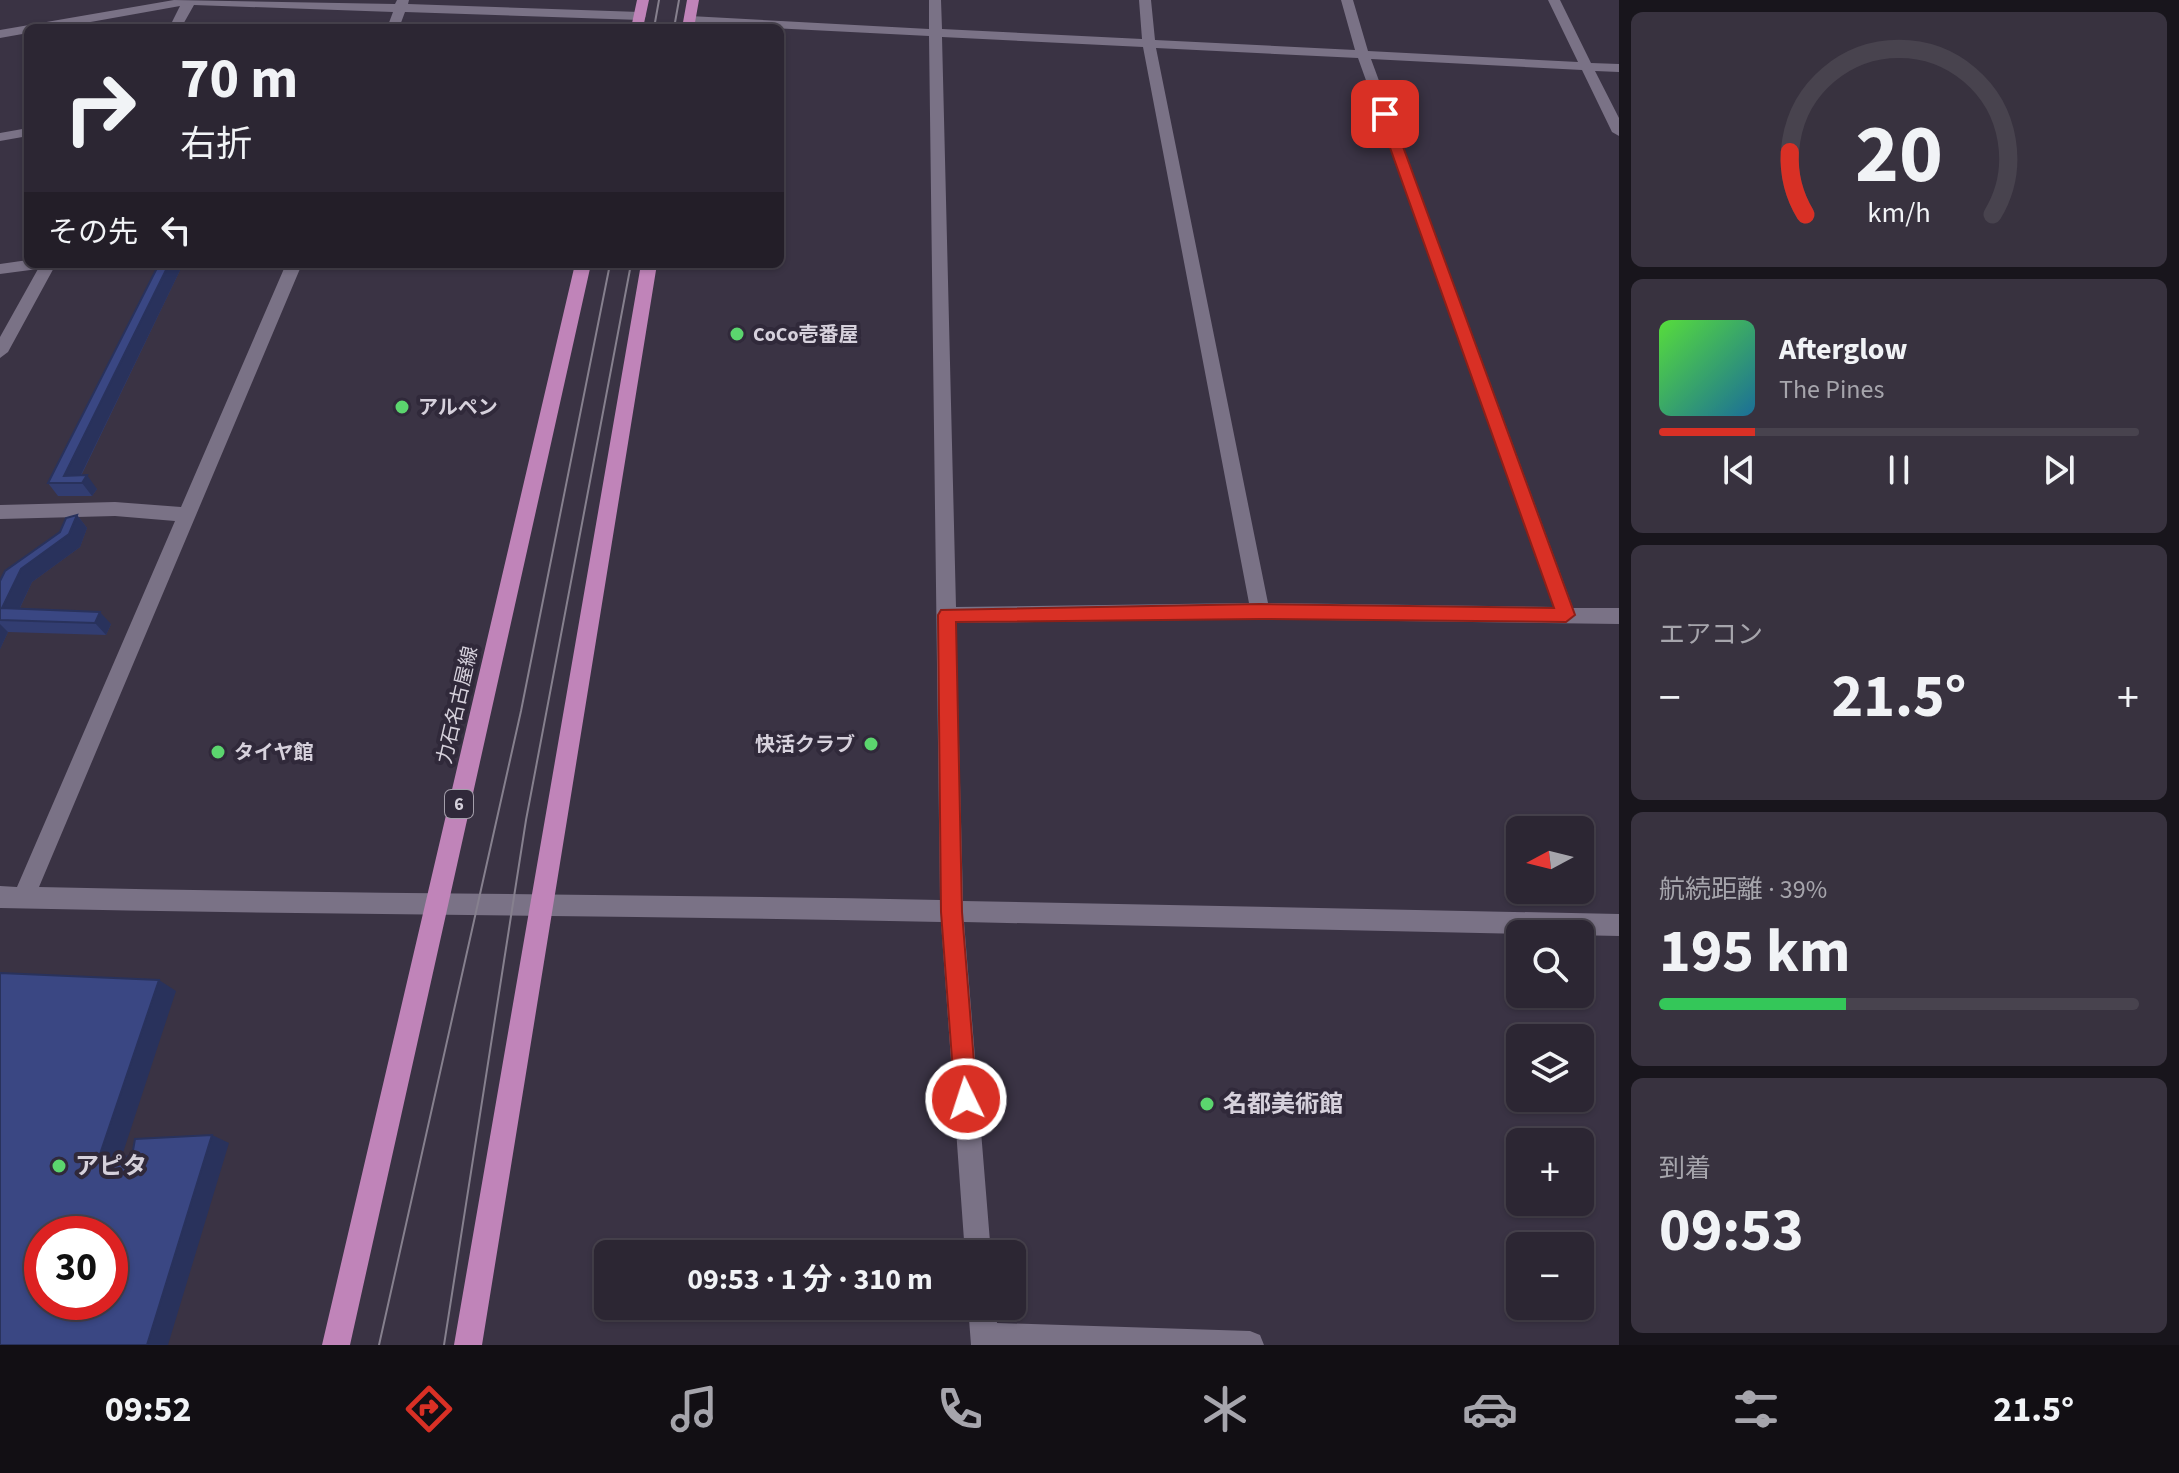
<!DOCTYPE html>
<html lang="ja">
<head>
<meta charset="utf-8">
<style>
	:root { --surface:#2c2633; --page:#38323f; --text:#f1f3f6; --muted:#a6a5ac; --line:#48434e; --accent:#d93025 }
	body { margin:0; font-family:"Source Sans 3","Noto Sans JP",sans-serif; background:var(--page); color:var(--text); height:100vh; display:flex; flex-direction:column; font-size:30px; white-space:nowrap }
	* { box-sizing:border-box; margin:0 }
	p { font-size:26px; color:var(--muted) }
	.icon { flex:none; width:44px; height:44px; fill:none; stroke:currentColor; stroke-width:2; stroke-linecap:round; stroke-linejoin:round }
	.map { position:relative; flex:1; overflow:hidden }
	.side { display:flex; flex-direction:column; gap:12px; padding:12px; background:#18151c; width:560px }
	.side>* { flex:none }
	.banner { position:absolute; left:24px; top:24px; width:760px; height:244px; border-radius:12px; box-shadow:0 2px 6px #0004,0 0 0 2px var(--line); background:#2c2633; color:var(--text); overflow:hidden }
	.needle { width:52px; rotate:263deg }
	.buttons { position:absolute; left:1506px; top:816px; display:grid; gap:16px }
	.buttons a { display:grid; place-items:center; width:88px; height:88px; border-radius:12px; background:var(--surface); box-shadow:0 2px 6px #0004,0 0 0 2px var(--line); font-size:40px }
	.speed { position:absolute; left:24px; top:1216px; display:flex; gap:16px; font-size:40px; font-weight:700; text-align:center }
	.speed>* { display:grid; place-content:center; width:104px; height:104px; border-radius:50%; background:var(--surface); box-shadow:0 2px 6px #0004,0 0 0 2px var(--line); line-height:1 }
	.speed .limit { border:12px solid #d22; background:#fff; color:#111 }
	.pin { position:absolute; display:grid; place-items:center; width:68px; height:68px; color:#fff; margin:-34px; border-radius:16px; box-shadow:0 4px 12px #0006 }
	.me { position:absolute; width:88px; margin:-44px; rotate:356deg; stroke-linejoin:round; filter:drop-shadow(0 0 6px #0008) }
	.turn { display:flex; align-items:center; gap:28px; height:168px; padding:0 24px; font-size:36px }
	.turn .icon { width:104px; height:104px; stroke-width:2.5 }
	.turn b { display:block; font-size:56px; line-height:68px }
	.then { display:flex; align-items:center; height:76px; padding:0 24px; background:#0003; gap:16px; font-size:30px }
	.big { font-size:60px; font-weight:700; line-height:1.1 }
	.side .widget { flex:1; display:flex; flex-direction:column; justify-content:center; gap:12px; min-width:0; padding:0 28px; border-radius:12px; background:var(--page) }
	.side .dial { align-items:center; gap:0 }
	.dial svg { height:208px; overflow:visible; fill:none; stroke:var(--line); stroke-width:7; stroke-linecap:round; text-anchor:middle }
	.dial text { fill:var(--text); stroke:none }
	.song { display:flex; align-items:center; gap:24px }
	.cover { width:96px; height:96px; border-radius:12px; background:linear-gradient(135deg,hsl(110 70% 55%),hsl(200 70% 35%)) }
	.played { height:8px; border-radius:4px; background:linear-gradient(90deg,var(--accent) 20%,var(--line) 20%) }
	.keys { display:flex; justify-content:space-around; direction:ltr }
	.heat { display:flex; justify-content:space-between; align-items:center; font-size:44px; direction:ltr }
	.charge { height:12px; border-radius:6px; background:linear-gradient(90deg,#34c759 39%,var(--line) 0) }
	.trip { position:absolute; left:594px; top:1240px; width:432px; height:80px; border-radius:12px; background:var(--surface); box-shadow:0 2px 6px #0004,0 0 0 2px var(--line); font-weight:700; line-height:80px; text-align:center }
	.tabs { display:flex; height:128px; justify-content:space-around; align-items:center; background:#120f14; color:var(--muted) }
	.tabs .icon { width:56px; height:56px }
	.tabs .on { color:var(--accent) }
	.tabs b { font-size:36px; color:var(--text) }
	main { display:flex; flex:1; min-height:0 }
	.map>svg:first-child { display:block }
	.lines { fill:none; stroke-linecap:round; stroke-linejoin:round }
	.minor { fill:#7a7286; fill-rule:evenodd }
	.major { fill:#c084b9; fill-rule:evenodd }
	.tram { stroke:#86808e; stroke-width:2 }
	.wall { fill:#323d71 }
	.shaded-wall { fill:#29325c }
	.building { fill:#3a4783; stroke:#29325c; stroke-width:2; fill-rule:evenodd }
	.route { fill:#d93025; stroke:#8d1f18; stroke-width:2 }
	.poi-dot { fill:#5bd56e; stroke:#30293a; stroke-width:3 }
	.labels { text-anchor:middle; stroke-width:8; stroke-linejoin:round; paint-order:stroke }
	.shield { fill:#30293a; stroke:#a49fab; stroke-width:2 }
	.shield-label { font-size:18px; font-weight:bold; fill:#d6d1dc }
	.poi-label { font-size:20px; font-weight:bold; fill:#d6d1dc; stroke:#30293a; text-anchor:start }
	.street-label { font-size:20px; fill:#d6d1dc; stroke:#30293a }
	.near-poi-label { font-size:24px; font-weight:bold; fill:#d6d1dc; stroke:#30293a; text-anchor:start }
</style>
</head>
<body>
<main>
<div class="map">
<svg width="1619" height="1345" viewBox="0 0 1619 1345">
	<rect width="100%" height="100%" fill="#3a3344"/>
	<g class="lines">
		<path class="minor" d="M174,0L395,4L397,0H409L408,4L640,12L646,16L640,20L405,12L399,28H387L393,12L194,5L181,28H169L180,6L57,28H28V33L0,38V30Z
			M929,0H941L942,29L1142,39L1139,0H1151L1155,40L1355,50L1341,0H1353L1368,51L1578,62L1548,0H1560L1591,63L1619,64V72L1595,71L1619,118V136L1612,132L1582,70L1371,59L1573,608H1619V624L1260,619L956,623L963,901L1619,914V936L964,922L991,1254H965L941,922C628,915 313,915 0,908V886L17,887L175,521L115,516L0,519V505L115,502L181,507L286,264H302L39,887C339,894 640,894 940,900L929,36L690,24L684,20L690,16L929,29ZM942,37L1143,47L1249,603L956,607ZM1156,48L1358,58L1554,607L1268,603Z
			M28,128V136L0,141V133Z
			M28,260V264H56L8,352L0,358V337L38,269L0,274V264Z
			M968,1306H996L997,1323L1250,1331L1260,1335L1264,1345H971Z"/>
		<path class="major" d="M637,0H649L643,28H631Z
			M687,0H699L694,28H682Z
			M575,264H591L350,1345H322Z
			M641,264H657L482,1345H454Z"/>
		<path class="tram" d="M654,28L659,0
			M674,28L679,0
			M379,1345L521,711L610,264
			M444,1345L526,820L631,264"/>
	</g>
	<path class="wall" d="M159,264H183L81,476L97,489L92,496H58L48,483Z
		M77,515L87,528L80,547L32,582L20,608L111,624L106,635L8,632L0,649V581L60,532Z"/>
	<path class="shaded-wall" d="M169,264H183L77,483L64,476Z
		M87,475L97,489L92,496L82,483Z
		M77,515L87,528L80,547L32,582L14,620L2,608L21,569Z
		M100,612L111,624L106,635L95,623Z
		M0,624L8,632L0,649Z
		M159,980L176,991L118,1168L98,1160Z
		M212,1135L229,1143L168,1345H147Z"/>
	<path class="building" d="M159,264H169L64,476L87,475L82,483H48Z
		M77,515L69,534L21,569L2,608L100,612L95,623L0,620V581L5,571L60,532L66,518Z
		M0,973L159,980L98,1160L132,1156L135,1139L212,1135L147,1345H0ZM42,1234H110V1302H42Z"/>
	<path class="route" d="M1385,110L1391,114L1575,615L1566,622L1260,619L956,622L962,912L977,1099L974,1107L966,1110L958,1107L955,1099L941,912L938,615L941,610L1260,604L1554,608L1378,114Z"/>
	<g class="poi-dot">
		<circle cx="737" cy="334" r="8"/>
		<circle cx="402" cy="407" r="8"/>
		<circle cx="871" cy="744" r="8"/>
		<circle cx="218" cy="752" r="8"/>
		<circle cx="1207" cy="1104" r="8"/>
		<circle cx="59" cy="1166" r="8"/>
	</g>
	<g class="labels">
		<rect class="shield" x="445" y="790" width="28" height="28" rx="6"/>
		<g class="shield-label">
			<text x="459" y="810">6</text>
		</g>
		<g class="poi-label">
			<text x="753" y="341">CoCo壱番屋</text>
			<text x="418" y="414">アルペン</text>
			<text x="855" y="751" text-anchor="end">快活クラブ</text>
			<text x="234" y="759">タイヤ館</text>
		</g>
		<g class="street-label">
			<text transform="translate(457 705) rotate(-77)" y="7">力石名古屋線</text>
		</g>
		<g class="near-poi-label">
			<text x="1223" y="1112">名都美術館</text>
			<text x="75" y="1174">アピタ</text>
		</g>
	</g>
</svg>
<div class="buttons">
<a><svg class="needle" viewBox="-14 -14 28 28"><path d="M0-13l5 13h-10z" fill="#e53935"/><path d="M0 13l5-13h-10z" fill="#a6a5ac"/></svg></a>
<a><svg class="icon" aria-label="search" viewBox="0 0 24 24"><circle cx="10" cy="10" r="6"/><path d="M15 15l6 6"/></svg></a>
<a><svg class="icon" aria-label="layers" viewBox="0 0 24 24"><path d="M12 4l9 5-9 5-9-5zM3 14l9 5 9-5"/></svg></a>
<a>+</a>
<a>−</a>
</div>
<div class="speed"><div class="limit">30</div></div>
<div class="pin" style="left:1385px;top:114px;background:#d93025"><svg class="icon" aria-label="arrive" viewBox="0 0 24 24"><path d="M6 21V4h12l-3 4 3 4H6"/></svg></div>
<svg class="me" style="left:966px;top:1099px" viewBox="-20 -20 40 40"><circle r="17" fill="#d93025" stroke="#fff" stroke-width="3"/><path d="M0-11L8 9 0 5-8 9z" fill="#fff"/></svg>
<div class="trip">09:53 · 1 分 · 310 m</div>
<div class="banner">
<div class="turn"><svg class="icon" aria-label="right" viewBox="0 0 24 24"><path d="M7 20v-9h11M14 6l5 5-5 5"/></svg><div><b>70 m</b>右折</div></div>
<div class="then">その先<svg class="icon" aria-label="left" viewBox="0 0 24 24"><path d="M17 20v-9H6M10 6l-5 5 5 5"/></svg></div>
</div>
</div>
<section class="side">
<div class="widget dial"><svg viewBox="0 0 100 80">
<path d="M14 69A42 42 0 1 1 86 69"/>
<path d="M14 69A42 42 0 0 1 8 45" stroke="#d93025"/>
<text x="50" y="56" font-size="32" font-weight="700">20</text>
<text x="50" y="72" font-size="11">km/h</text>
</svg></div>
<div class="widget">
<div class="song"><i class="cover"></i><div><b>Afterglow</b><p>The Pines</p></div></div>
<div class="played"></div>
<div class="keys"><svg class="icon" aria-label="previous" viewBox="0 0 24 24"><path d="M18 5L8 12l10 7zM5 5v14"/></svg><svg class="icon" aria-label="pause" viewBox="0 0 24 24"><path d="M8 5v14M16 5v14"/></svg><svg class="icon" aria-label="next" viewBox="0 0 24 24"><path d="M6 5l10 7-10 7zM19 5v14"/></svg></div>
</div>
<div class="widget"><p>エアコン</p>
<div class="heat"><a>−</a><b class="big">21.5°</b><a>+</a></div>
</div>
<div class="widget"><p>航続距離 · 39%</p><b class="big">195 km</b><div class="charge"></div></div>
<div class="widget"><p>到着</p><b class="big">09:53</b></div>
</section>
</main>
<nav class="tabs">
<b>09:52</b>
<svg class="icon on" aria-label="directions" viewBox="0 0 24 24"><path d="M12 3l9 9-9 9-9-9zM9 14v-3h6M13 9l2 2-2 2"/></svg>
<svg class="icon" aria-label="music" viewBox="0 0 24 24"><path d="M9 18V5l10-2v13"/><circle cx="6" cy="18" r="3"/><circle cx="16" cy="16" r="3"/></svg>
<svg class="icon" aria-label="phone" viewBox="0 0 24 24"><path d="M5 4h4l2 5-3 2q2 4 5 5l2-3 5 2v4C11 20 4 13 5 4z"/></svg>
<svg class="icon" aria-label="climate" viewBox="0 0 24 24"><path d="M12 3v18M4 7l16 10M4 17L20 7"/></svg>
<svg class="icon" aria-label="car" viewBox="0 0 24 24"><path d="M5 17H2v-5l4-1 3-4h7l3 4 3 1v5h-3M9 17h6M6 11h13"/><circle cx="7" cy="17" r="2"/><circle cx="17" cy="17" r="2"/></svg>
<svg class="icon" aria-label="filters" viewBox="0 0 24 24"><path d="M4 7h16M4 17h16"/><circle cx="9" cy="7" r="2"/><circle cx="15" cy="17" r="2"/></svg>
<b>21.5°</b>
</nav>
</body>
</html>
